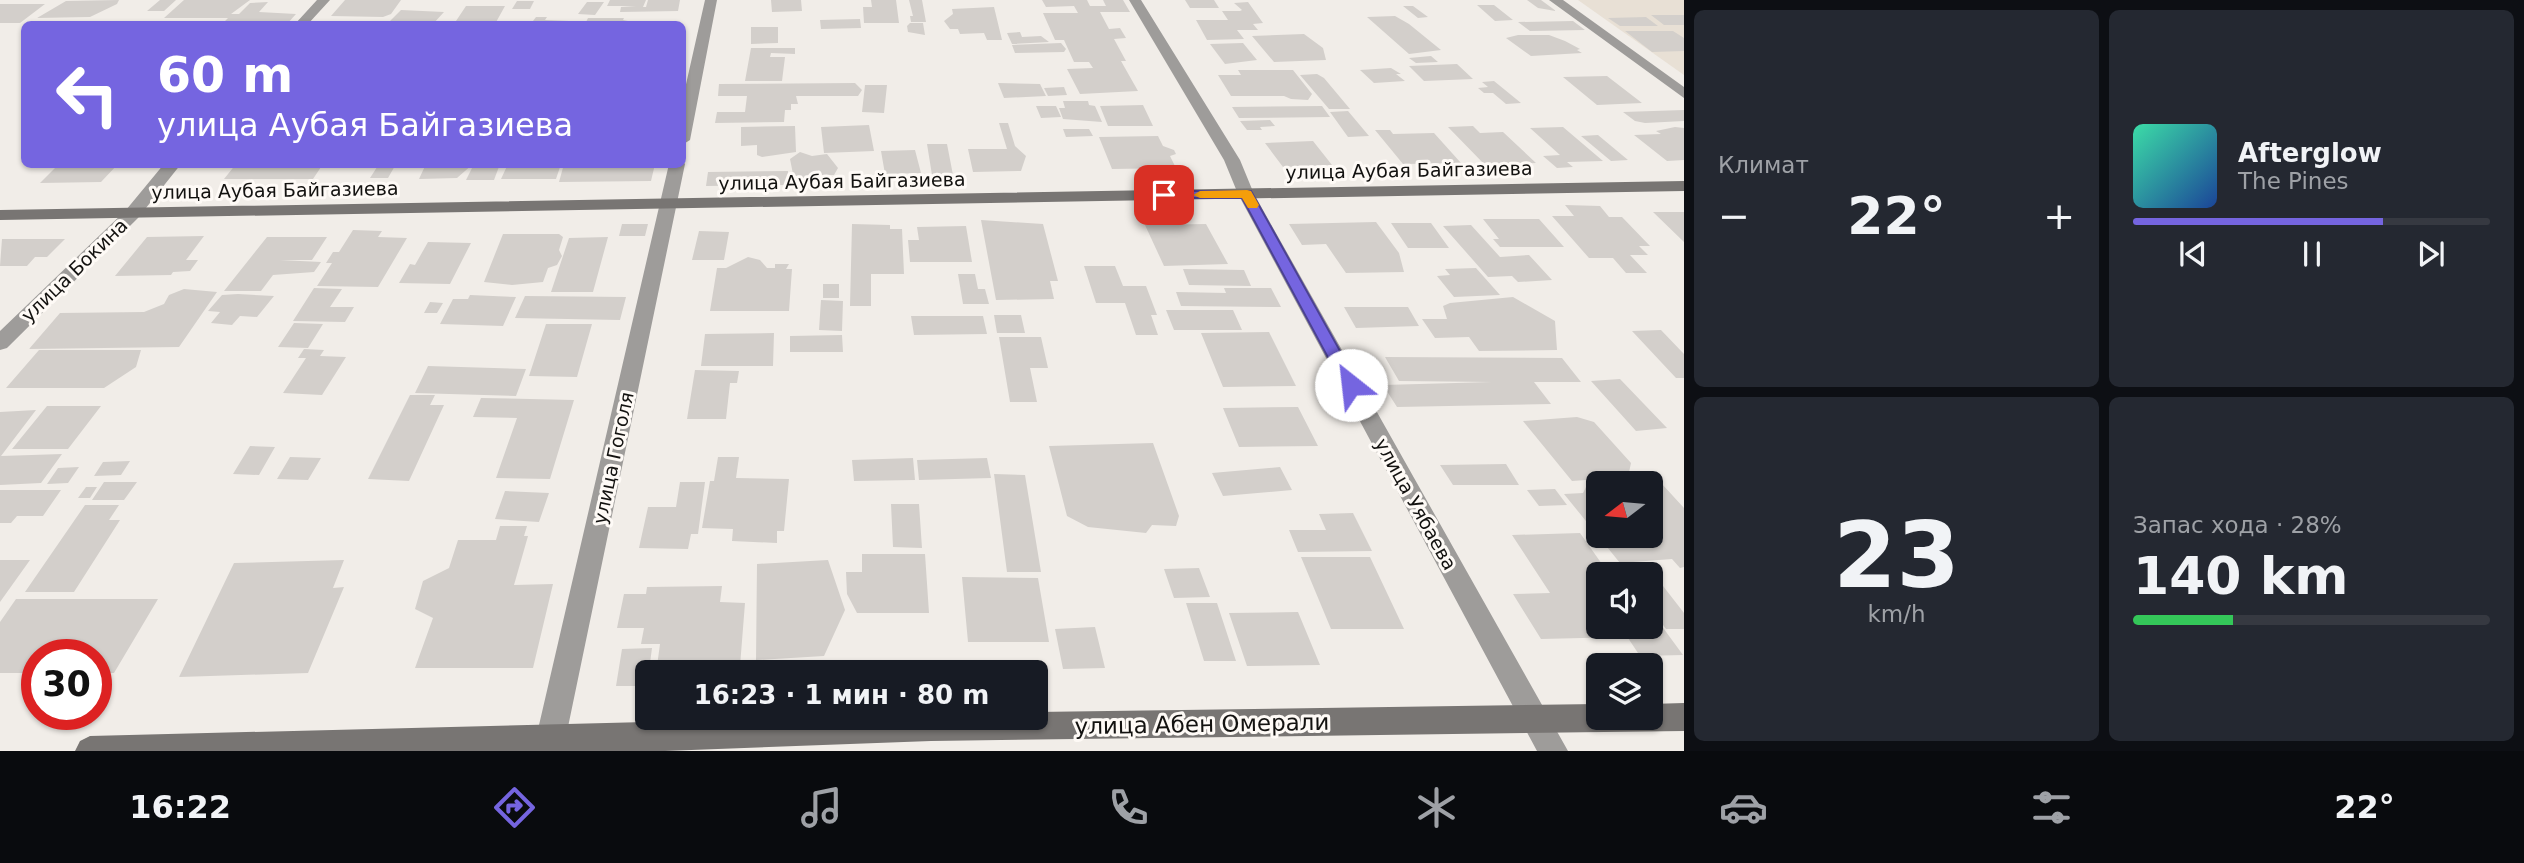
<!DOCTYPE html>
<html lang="ru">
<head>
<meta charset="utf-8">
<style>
	:root { --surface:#171b24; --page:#242831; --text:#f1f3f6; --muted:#9ea1a6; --line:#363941; --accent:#7565e0 }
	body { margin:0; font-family:"DejaVu Sans",sans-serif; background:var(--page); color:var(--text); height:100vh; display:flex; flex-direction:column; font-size:26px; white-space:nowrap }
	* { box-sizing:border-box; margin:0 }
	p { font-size:23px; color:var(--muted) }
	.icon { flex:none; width:38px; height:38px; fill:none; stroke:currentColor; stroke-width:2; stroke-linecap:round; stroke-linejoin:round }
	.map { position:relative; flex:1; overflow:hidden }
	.side { display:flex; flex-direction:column; gap:10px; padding:10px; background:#0d0f14; width:840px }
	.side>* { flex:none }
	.guide { position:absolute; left:21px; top:21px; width:665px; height:147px; border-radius:10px; box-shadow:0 2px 5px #0004; background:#7565e0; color:#fff; overflow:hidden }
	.needle { width:46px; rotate:254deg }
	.fabs { position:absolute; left:1586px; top:471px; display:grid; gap:14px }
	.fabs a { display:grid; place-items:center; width:77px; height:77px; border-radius:10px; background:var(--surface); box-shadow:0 2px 5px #0004; font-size:35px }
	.speed { position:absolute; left:21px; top:639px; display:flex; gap:14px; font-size:35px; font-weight:700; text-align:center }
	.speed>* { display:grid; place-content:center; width:91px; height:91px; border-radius:50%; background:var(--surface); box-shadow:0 2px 5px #0004; line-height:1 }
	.speed .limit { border:10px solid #d22; background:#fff; color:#111 }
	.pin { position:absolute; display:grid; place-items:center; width:60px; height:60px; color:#fff; margin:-30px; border-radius:14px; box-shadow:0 4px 10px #0006 }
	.me { position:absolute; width:77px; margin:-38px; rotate:331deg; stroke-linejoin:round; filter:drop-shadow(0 0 5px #0008) }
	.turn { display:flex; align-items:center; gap:24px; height:147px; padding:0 21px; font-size:32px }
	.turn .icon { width:91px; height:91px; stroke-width:2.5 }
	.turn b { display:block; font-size:49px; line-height:60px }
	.big { font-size:52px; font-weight:700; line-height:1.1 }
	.side .widget { flex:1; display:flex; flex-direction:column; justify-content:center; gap:10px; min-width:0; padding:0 24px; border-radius:10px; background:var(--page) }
	.side .dial { align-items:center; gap:0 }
	.dial b { font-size:91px; line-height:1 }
	.song { display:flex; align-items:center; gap:21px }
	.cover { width:84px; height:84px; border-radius:10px; background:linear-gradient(135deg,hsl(160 70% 55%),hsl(220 70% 35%)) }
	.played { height:7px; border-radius:4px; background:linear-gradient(90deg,var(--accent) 70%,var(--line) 70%) }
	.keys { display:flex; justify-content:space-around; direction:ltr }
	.heat { display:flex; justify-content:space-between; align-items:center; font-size:38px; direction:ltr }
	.charge { height:10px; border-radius:5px; background:linear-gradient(90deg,#34c759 28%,var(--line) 0) }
	.side .tiles { flex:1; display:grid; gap:10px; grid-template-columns:repeat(2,1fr) }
	.trip { position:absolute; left:635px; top:660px; width:413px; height:70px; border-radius:10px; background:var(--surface); box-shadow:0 2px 5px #0004; font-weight:700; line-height:70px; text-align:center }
	.dock { display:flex; height:112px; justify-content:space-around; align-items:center; background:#090b0e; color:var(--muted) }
	.dock .icon { width:49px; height:49px }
	.dock .on { color:var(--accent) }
	.dock b { font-size:32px; color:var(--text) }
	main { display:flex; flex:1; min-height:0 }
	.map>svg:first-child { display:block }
	.built { fill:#e8e0d5 }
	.building { fill:#d3cfcb }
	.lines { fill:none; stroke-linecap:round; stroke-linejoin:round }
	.street { fill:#9e9c9a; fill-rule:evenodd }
	.secondary { fill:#787573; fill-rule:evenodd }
	.route { fill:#7565e0; stroke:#4c4292; stroke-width:2 }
	.slow { fill:#f59e0b }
	.labels { text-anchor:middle; stroke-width:6; stroke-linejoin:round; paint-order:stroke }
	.street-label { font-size:19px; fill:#131210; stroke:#fefaf6 }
	.near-street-label { font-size:23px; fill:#131210; stroke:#fefaf6 }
</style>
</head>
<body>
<main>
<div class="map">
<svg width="1684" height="751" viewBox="0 0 1684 751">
	<rect width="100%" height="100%" fill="#f1ede8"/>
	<path class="built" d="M1578,0H1684V75Z"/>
	<path class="building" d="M119,0L117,4L90,17L37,18L66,1Z
		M160,0H176L164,11H147Z
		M184,0H250L231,14H239L250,3L268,2L259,12L296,14L287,24H181L185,21H225L228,18H164Z
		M345,0H401L391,14L383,17L331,16Z
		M610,0H646L643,7H646L648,0H680L678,11L620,12L621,7L636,6H607Z
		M771,0H801L802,11L772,12Z
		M871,0H896L899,23H864L863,7H872Z
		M909,0H922L926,22H911L910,16H913Z
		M1042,0H1087L1090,6H1106L1103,0H1123L1130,12H1100L1109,29L1120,28L1126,38L1114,39L1126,61H1121L1138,91L1080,94L1067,69L1093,68L1089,62H1074L1064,40H1055L1043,13H1078L1074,6L1046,7Z
		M1185,0H1214L1219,8H1190Z
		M1527,0H1541L1556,11L1538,8Z
		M517,1H534L530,9H512Z
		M587,2H604L595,15L578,14Z
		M1248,2L1263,23L1253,24L1258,30H1237L1244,39L1207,40L1196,20H1228L1222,11H1240L1242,10L1234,3Z
		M0,4H45L20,23H0Z
		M1477,5H1494L1513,20L1495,21Z
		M466,6H505L495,24H454Z
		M1403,6H1413L1428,17L1418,18Z
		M994,7L1002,40H987L984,33L960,34L958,29H950L944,21L953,14L952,9Z
		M401,10L444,12L433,24H387Z
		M1651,15H1684V25H1664Z
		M1395,16L1409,24L1441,50L1409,54L1367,17Z
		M536,17H547L545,20L569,21L567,24H521L523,21H533Z
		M1646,17L1658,26H1620L1608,18Z
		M588,18H624L623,20L638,23L585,24Z
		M860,19L861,28L821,29L820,20Z
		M1573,21L1585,30L1530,31L1518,22Z
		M910,23H923L925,35L908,32L907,26Z
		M751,27H778V43L751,44Z
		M1625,31H1673L1684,38V51L1652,52Z
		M1020,32L1022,37L1041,36L1049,42L1012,44L1007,33Z
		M1304,34L1323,48L1326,60L1274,62L1252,36Z
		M1518,35H1549L1565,41L1580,49L1577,50L1582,53L1531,56L1506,38Z
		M1061,43L1066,49L1064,52L1015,53L1012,45Z
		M1243,43L1257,60L1225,64L1210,44Z
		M751,48H795V54L771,53L770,57H785L782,81H745Z
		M1431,56L1438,62L1416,63L1409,58Z
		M1457,64L1473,79L1424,81L1409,66Z
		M1391,68L1401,74H1396L1405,81L1374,83L1360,70Z
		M1238,70H1293L1312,94L1308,100L1291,99L1284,96H1231L1218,75H1241Z
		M1317,74L1324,78L1350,109H1329L1300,75Z
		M1607,76L1642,103L1597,105L1563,77Z
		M1494,81L1521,103L1506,104L1493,93H1484L1478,88L1488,87L1482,82Z
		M855,83L862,90L858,96H796L798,104H791V110H785L784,122L715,123L717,112H745L747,96H718L719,84Z
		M998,83L1040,84L1046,96L1004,98Z
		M865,85H887L884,113L862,112Z
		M1064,87L1067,95L1048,96L1044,88Z
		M1063,101H1088L1089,105L1095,106L1102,122L1063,119L1059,108H1065Z
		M1143,105L1153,126H1108L1100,106Z
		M1036,106H1056L1061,117L1041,118Z
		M1322,106L1330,117L1239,118L1232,107Z
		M1684,110V121L1645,123L1635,121L1623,112Z
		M1348,111L1369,136L1348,137L1330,112Z
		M1270,120L1275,126L1260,127L1262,130H1247L1240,121Z
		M999,123H1008L1015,146L1026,156L1021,171L973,172L968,149H1007Z
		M869,125L874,151L824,153L821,127Z
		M795,126L796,152L762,157L757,155V145L741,146V127Z
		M1473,126L1480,133L1503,132L1536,163L1485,165L1448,127Z
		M1563,127L1603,161L1567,162L1573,167L1557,168L1543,156L1560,155L1530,128Z
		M1675,127L1684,128V160L1667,161L1634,135L1661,134L1656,131Z
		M1063,129H1089L1093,136L1066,137Z
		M1375,130H1390L1393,134L1434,133L1461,163L1403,164Z
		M1598,135L1628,160L1611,161L1581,136Z
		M1158,136L1163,146L1174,150L1176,154L1170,156L1176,168L1112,169L1099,137Z
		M1313,141L1332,165L1283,167L1265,143Z
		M927,144H947L953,175H932Z
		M915,150L921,173L885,174L881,151Z
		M800,152L812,156L827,154L838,168L834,175H829L830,182L795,184L790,159Z
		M59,164H118L101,182L40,183Z
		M236,164H323L313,179H224Z
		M379,164H396L388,178H370Z
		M426,164H473L457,178L419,179Z
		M474,164H500L494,180H466Z
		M508,164H561L556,179H501Z
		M564,164H655L651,181L559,182Z
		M788,171L789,185L706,186L708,172Z
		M1565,205L1600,206L1609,217H1622L1650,246H1639L1648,255H1630L1647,273H1626L1613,258H1589L1552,216H1574Z
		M1653,212H1684V242Z
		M1483,219H1539L1564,247H1500L1493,239H1499Z
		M981,220L1043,224L1058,281H1050L1054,299L996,300Z
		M1376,222L1399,253L1404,272L1346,273L1326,244L1302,245L1289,224Z
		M1391,223H1431L1449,248H1408Z
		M622,224H648L645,236H619Z
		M852,224L890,225V229H902L904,274H871V306H850Z
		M1206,224L1228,264L1164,266L1145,225Z
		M1471,225L1500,257L1529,255L1552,280L1518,282L1512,276L1488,277L1443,226Z
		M966,226L972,262H910L908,240H919L917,227Z
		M353,230L382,231L378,237L407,238L378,287L317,286L332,263H326L333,252H339Z
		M699,231L729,232L724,260H692Z
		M503,234H559L563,237L559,250L562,256L557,265L548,268L543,282L512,285L484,282Z
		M204,236L186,260H198L190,271L173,272L171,275L115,276L147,237Z
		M267,237H327L312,260H280L321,262L314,272L273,275L261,291H224Z
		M608,237L593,292H551L569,238Z
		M2,239H65L47,257H35L27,266H0Z
		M428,242L471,243L450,284L399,283L410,264L415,265Z
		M748,257L760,260L767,268H775V264H789L786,269H792L789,311H710L717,268H726Z
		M1084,266H1115L1123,286H1146L1157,315H1151L1158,335H1136L1125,303H1096Z
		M1476,268L1500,295L1454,297L1437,276L1450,275L1445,269Z
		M1183,269L1244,270L1251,286L1189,285Z
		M958,274H975L978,289H985L989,304H963Z
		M823,284H839V298H823Z
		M314,288L342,289L330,307H354L345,322L293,321Z
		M1224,288H1271L1281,307L1181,306L1176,292L1226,293Z
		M184,289L217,292L179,347L29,349L60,313L144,312L164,304L169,295Z
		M238,294L274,296L257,317L240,316L232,325L211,323L220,312L208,311L222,295Z
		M470,295L516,297L503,326L440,324L453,299H468Z
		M525,296L626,297L620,320L515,318Z
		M1513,297L1555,321L1557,350L1479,351L1469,337L1435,338L1422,319H1447L1443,306L1450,303Z
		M821,300L843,301L842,331L819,330Z
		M430,302L443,303L437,313H424Z
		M1344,307H1408L1419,326L1356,328Z
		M1166,310H1233L1242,330H1174Z
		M994,315H1021L1025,333H997Z
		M911,316H983L987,334L914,335Z
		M294,323L323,324L308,348L278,347Z
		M546,324H592L577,377L529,376Z
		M1661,330L1684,354V378H1676L1632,331Z
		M1269,332L1296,386L1223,387L1201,333Z
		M774,333L773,366H701L705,334Z
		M842,335L843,352H790V336Z
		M999,337H1041L1048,368H1030L1037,402H1010Z
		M304,349L324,350L320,356L346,357L322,395L283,393L306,358H298Z
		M39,350H141L136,367L104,388H6Z
		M1385,357L1562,358L1581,382H1534L1551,404L1397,407L1383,385L1492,382L1399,381Z
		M428,366L526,369L516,396L415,393Z
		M695,370L739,371L737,383H730L726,419H687Z
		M1620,379L1667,428L1636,431L1591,381Z
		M410,395H435L430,405H444L409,481L368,479Z
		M481,398L574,400L550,479L496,478L517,418L473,417Z
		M47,406H101L68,449H12Z
		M1298,407L1318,446L1239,447L1223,408Z
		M36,410L1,456L62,454L41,483L0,485V412Z
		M1577,417L1594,422L1631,463L1628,477L1572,481L1523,421Z
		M1153,443L1179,516L1176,526L1152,525L1146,533L1088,527L1067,516L1049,446Z
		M250,446L275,447L259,475L233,474Z
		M290,457L321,458L308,480L277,479Z
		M718,457H739L736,478L789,479L784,531H777V543L732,541L733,529L702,528L710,481H714Z
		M913,458L915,480L854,481L852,460Z
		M987,458L991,478L919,480L917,460Z
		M130,461L121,475L94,476L103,462Z
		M1506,464L1519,485H1453L1440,465Z
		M79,467L68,483L47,484L58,468Z
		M1280,467L1292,490L1223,496L1212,473Z
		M994,474L1025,475L1041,572H1007Z
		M104,482H137L124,500H92Z
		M680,482H705L698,534H691L688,549L639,548L648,507H676Z
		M1650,482L1662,484L1684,508V567L1680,568L1672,559L1620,563L1564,494L1583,493L1586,487L1598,486V536H1650Z
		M86,487H97L90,498H78Z
		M1555,489L1567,505L1539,506L1527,490Z
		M0,490H61L43,516H17L11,523H0Z
		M505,491L549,493L539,522L495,519Z
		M891,504H919L922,548L893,547Z
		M85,505H119L109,520H120L74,592H25Z
		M1353,513L1372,551L1298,552L1289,530H1326L1319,514Z
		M500,526H527L524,536H528L514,585L553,584L533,668H415L433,618L415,609L423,581L449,568L458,540H496Z
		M1580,533L1609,574H1598V626H1617L1624,637L1541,639L1513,594L1550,593L1512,535Z
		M862,554H925L929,613H857L847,594L846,572H862Z
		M1301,557H1370L1404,629H1331Z
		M0,560H30L0,602Z
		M344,560L333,588L344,587L308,673L179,677L234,563Z
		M828,560L845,610L824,656L756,660L757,564Z
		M1619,564H1646L1684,613V629H1666L1650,607V574H1626Z
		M1199,568L1210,597L1174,598L1164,569Z
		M962,577L1038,578L1049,642H968Z
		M722,586L720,602L745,603L740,666H657L660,644H641L644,628H617L624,594H646L647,587Z
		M16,599H158L114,673H96V654H37V673H0V622Z
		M1186,603H1217L1236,661H1204Z
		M1650,610L1683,655L1640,656L1620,626H1650Z
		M1298,612L1320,665L1247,666L1229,613Z
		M1095,627L1105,668L1063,669L1055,629Z
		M652,648L647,686H616L622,649Z"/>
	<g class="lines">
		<path class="street" d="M317,0H330L308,24H295Z
			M705,0H717L690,140L682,145V102Z
			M1129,0H1141L1240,160L1254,194L1568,751H1537L1238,194L1224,160Z
			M1549,0H1563L1684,87V98Z
			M682,160L685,164L563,751H533L669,164H682Z
			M164,164H181L138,218L7,348L0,350V331L126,210Z"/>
		<path class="secondary" d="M1684,181V191L0,220V210Z
			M1684,703V731L931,741L665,751H75L80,741L90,736L806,718H1036V712L1598,704V718H1650V704Z"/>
	</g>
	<path class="route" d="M1164,191H1251L1359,385L1357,389H1345L1242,198H1159V193Z"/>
	<path class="slow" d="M1247,190L1251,191L1259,205L1257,208H1248L1242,198H1200L1193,195L1200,191Z"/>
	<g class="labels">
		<g class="street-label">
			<text transform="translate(1409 170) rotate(-1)" y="7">улица Аубая Байгазиева</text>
			<text transform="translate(842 181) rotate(-1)" y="7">улица Аубая Байгазиева</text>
			<text transform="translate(275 190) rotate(-1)" y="7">улица Аубая Байгазиева</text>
			<text transform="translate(74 270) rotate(-44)" y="7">улица Бокина</text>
			<text transform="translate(613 458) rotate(-78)" y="7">улица Гоголя</text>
			<text transform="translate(1416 504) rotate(61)" y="7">улица Уябаева</text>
		</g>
		<g class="near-street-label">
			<text transform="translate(1202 724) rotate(-1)" y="8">улица Абен Омерали</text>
		</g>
	</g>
</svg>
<div class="fabs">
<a><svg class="needle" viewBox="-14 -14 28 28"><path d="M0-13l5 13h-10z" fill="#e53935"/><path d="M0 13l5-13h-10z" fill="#9ea1a6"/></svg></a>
<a><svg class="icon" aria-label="sound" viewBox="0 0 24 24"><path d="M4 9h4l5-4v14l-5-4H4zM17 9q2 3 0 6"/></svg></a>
<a><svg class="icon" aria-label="layers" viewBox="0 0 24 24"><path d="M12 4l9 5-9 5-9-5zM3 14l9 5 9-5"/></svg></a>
</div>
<div class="speed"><div class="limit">30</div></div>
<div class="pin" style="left:1164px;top:195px;background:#d93025"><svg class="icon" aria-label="arrive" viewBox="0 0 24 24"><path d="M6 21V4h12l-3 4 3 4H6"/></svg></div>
<svg class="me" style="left:1351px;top:385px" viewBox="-20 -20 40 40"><circle r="19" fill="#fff"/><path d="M0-13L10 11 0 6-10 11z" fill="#7565e0"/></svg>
<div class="trip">16:23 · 1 мин · 80 m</div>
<div class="guide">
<div class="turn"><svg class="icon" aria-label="left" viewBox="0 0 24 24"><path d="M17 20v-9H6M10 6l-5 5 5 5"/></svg><div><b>60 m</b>улица Аубая Байгазиева</div></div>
</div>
</div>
<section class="side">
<div class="tiles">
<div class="widget"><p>Климат</p>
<div class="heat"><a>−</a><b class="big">22°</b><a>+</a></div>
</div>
<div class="widget">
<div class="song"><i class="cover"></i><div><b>Afterglow</b><p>The Pines</p></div></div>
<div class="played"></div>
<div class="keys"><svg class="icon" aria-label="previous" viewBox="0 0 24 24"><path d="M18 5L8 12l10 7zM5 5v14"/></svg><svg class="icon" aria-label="pause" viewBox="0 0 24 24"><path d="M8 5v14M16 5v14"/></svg><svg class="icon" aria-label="next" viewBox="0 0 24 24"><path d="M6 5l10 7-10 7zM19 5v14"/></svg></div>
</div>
<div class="widget dial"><b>23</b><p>km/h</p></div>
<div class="widget"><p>Запас хода · 28%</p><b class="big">140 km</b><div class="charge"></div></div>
</div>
</section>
</main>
<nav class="dock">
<b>16:22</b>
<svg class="icon on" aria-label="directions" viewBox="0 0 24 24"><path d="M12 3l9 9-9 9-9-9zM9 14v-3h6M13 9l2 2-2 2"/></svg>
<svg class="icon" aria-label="music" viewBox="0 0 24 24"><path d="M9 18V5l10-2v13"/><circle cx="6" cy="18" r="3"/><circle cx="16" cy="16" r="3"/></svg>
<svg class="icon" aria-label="phone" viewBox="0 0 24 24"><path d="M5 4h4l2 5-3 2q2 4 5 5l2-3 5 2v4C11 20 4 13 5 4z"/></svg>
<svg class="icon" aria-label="climate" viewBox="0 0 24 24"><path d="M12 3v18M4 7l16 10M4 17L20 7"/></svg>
<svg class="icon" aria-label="car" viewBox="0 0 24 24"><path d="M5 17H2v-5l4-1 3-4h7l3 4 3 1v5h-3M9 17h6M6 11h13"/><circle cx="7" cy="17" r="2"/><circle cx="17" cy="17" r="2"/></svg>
<svg class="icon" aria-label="filters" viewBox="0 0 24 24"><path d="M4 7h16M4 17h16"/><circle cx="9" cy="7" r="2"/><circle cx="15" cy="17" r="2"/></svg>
<b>22°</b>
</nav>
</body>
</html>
